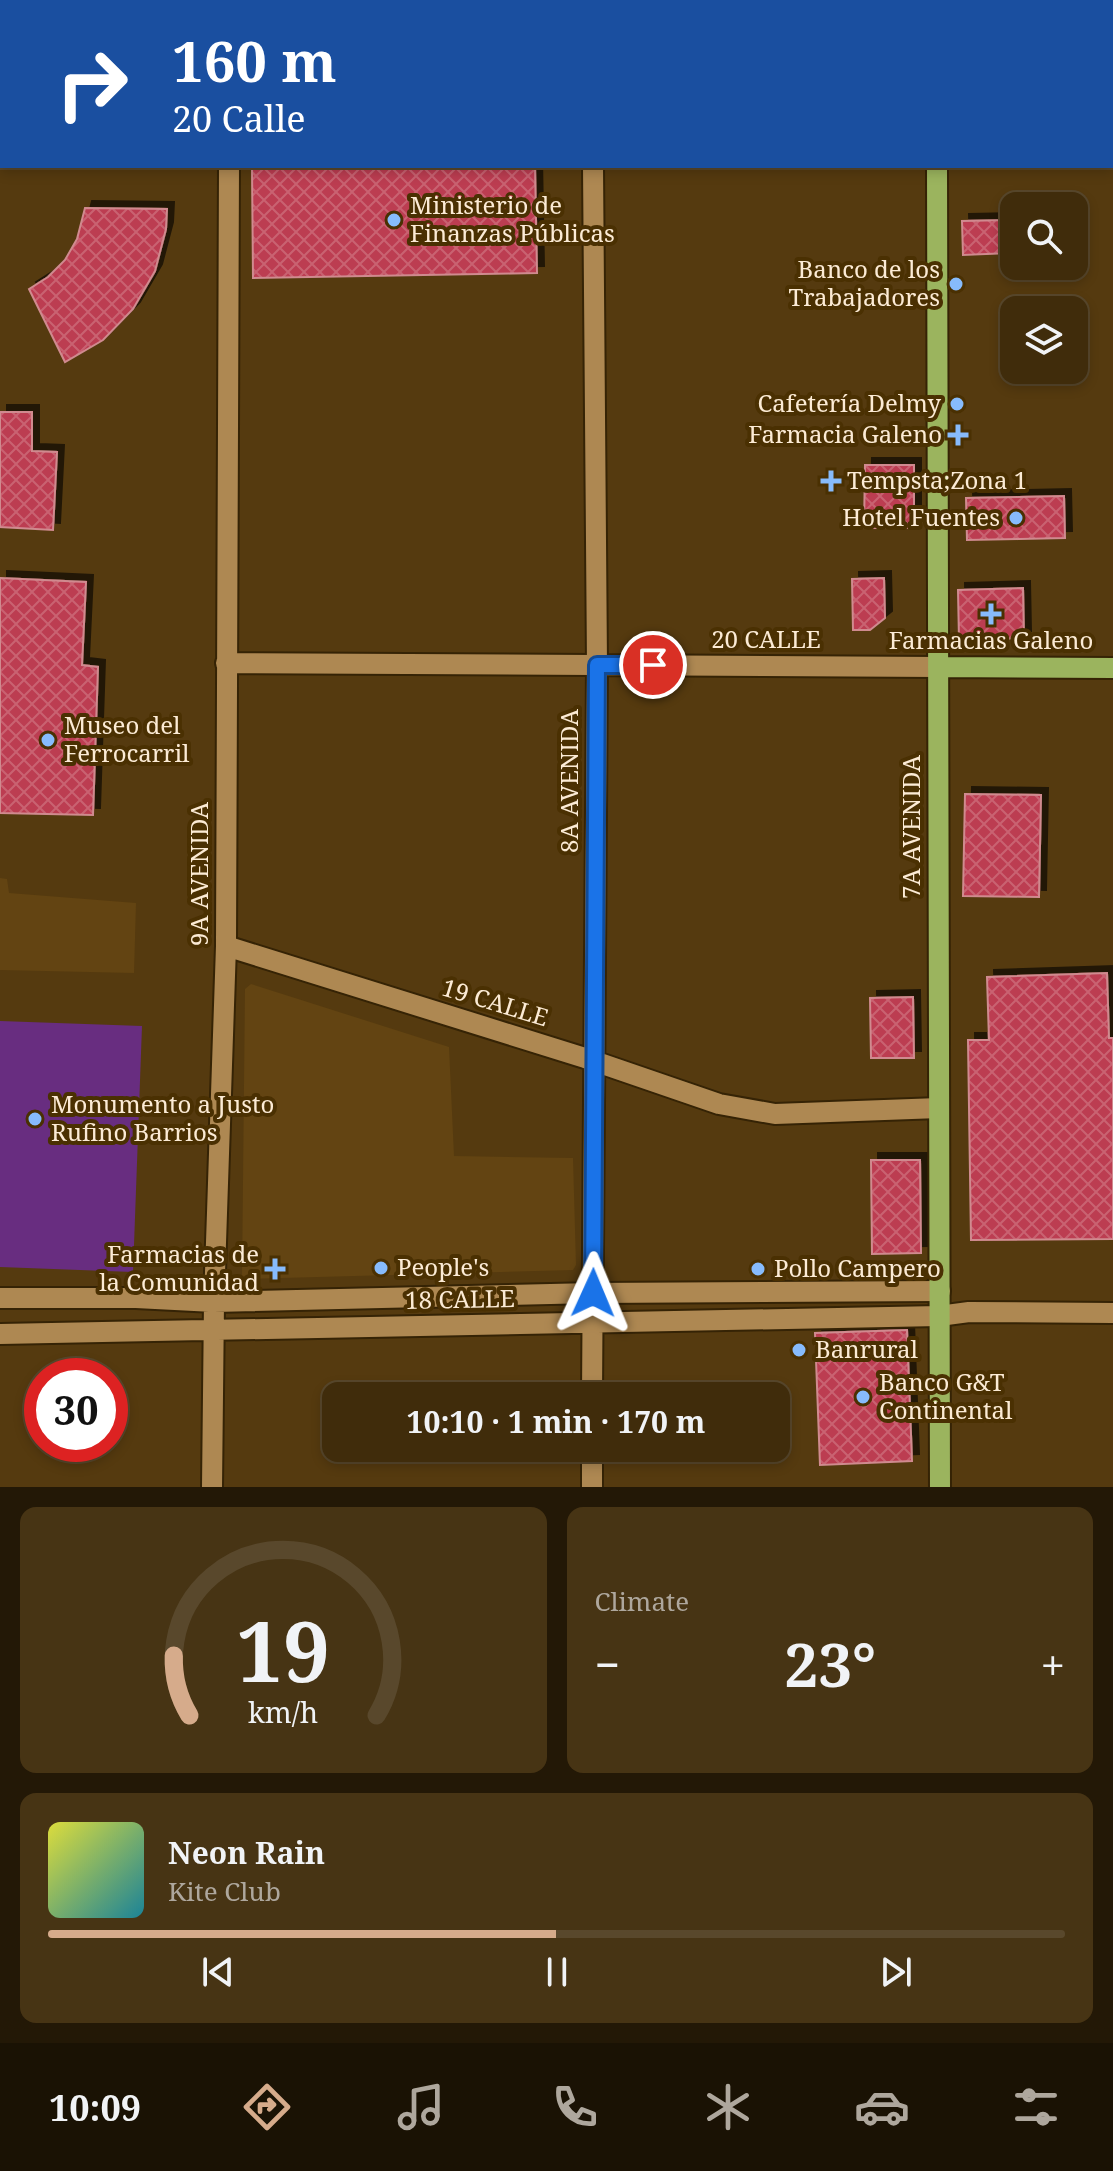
<!DOCTYPE html>
<html lang="en">
<head>
<meta charset="utf-8">
<style>
	:root { --surface:#402c0b; --page:#473414; --text:#f1f3f6; --muted:#aea79d; --line:#59482c; --accent:#d6ab8b }
	body { margin:0; font-family:"Noto Serif",serif; background:var(--page); color:var(--text); height:100vh; display:flex; flex-direction:column; font-size:30px; white-space:nowrap }
	* { box-sizing:border-box; margin:0 }
	p { font-size:26px; color:var(--muted) }
	.icon { flex:none; width:44px; height:44px; fill:none; stroke:currentColor; stroke-width:2; stroke-linecap:round; stroke-linejoin:round }
	.map { position:relative; height:1487px; overflow:hidden }
	.sheet { display:flex; flex-direction:column; gap:20px; padding:20px; background:#231806; flex:1 }
	.sheet>* { flex:none }
	.top-card { position:absolute; left:0px; top:0px; width:1114px; height:168px; box-shadow:0 4px 12px #0003,0 0 0 2px var(--line); background:#1a4fa0; color:#fff; overflow:hidden }
	.buttons { position:absolute; left:1000px; top:192px; display:grid; gap:16px }
	.buttons a { display:grid; place-items:center; width:88px; height:88px; border-radius:16px; background:var(--surface); box-shadow:0 4px 12px #0003,0 0 0 2px var(--line); font-size:40px }
	.speed { position:absolute; left:24px; top:1358px; display:flex; gap:16px; font-size:40px; font-weight:700; text-align:center }
	.speed>* { display:grid; place-content:center; width:104px; height:104px; border-radius:50%; background:var(--surface); box-shadow:0 4px 12px #0003,0 0 0 2px var(--line); line-height:1 }
	.speed .limit { border:12px solid #d22; background:#fff; color:#111 }
	.pin { position:absolute; display:grid; place-items:center; width:68px; height:68px; color:#fff; margin:-34px; border:4px solid #fff; border-radius:50%; box-shadow:0 2px 8px #0007 }
	.me { position:absolute; width:88px; margin:-44px; rotate:1deg; stroke-linejoin:round; filter:drop-shadow(0 0 6px #0008) }
	.turn { display:flex; align-items:center; gap:28px; height:168px; padding:0 40px; font-size:36px }
	.turn .icon { width:104px; height:104px; stroke-width:2.5 }
	.turn b { display:block; font-size:56px; line-height:68px }
	.big { font-size:60px; font-weight:700; line-height:1.1 }
	.sheet .card { flex:1; display:flex; flex-direction:column; justify-content:center; gap:12px; min-width:0; padding:0 28px; border-radius:16px; background:var(--page) }
	.sheet .dial { align-items:center; gap:0 }
	.dial svg { height:208px; overflow:visible; fill:none; stroke:var(--line); stroke-width:7; stroke-linecap:round; text-anchor:middle }
	.dial text { fill:var(--text); stroke:none }
	.song { display:flex; align-items:center; gap:24px }
	.cover { width:96px; height:96px; border-radius:12px; background:linear-gradient(135deg,hsl(60 70% 55%),hsl(190 70% 35%)) }
	.played { height:8px; border-radius:4px; background:linear-gradient(90deg,var(--accent) 50%,var(--line) 50%) }
	.keys { display:flex; justify-content:space-around; direction:ltr }
	.heat { display:flex; justify-content:space-between; align-items:center; font-size:44px; direction:ltr }
	.sheet .tiles { flex:1; display:grid; gap:20px; grid-template-columns:1fr 1fr }
	.card:last-child { grid-column:span 2 }
	.trip { position:absolute; left:322px; top:1382px; width:468px; height:80px; border-radius:16px; background:var(--surface); box-shadow:0 4px 12px #0003,0 0 0 2px var(--line); font-weight:700; line-height:80px; text-align:center }
	.menu { display:flex; height:128px; justify-content:space-around; align-items:center; background:#1a1204; color:var(--muted) }
	.menu .icon { width:56px; height:56px }
	.menu .active { color:var(--accent) }
	.menu b { font-size:36px; color:var(--text) }
	.map>svg:first-child { display:block }
	.built { fill:#634412 }
	.park { fill:#682d80 }
	.building { fill:url(#building-cross-hatch); stroke:#d08a8f; stroke-width:2; filter:url(#shadow) }
	.lines { fill:none; stroke-linecap:round; stroke-linejoin:round }
	.minor-casing { stroke:#352305; stroke-width:24 }
	.major-casing { stroke:#352305; stroke-width:24 }
	.minor { stroke:#ae8852; stroke-width:20 }
	.major { stroke:#9bb45e; stroke-width:20 }
	.route-casing { stroke:#114b97; stroke-width:20 }
	.route { stroke:#1a73e8; stroke-width:14 }
	.poi-dot { fill:#87bbfc; stroke:#4a3002; stroke-width:3 }
	.labels { text-anchor:middle; stroke-width:8; stroke-linejoin:round; paint-order:stroke }
	.poi-label { font-size:24px; fill:#fcebd5; stroke:#4a3002; text-anchor:start }
	.street-label { font-size:24px; fill:#fcebd5; stroke:#4a3002 }
</style>
</head>
<body>
<div class="map">
<svg width="1113" height="1487" viewBox="0 0 1113 1487">
	<defs>
		<pattern id="building-cross-hatch" width="8" height="8" patternUnits="userSpaceOnUse" patternTransform="scale(2)"><rect width="8" height="8" fill="#bc3c51"/><path d="M0 0l8 8M0 8l8-8" fill="none" stroke="#c96271"/></pattern>
		<filter id="shadow"><feDropShadow dx="7" dy="-7" stdDeviation="0" flood-color="#0009"/></filter>
	</defs>
	<rect width="100%" height="100%" fill="#553a0f"/>
	<path class="built" d="M0,878L7,879L9,893L136,903L134,973L0,970Z
		M251,984L449,1047L454,1156L573,1158L576,1265L573,1270L248,1279L242,1277L245,989Z"/>
	<path class="park" d="M0,1021L142,1026L133,1272L0,1267Z"/>
	<path class="building" d="M535,166L537,273L253,278L252,167Z
		M85,208L167,209L166,229L155,271L133,309L103,340L65,362L29,289L48,277L65,260L77,239Z
		M1009,220L1010,253L963,255L962,221Z
		M0,412H32V451L57,452L53,530L0,527Z
		M865,465H914V528H864Z
		M1064,496L1065,538L967,540L966,498Z
		M0,578L86,582L82,665L98,667L93,815L0,813Z
		M884,578L885,618L870,630H853L852,579Z
		M1023,588L1024,638L959,640L958,590Z
		M965,794L1041,795L1039,897L963,896Z
		M1107,973L1109,1038H1113V1239L971,1240L968,1040H989L987,977Z
		M913,997L914,1058H871L870,998Z
		M871,1160H920L921,1253L872,1254Z
		M907,1330L912,1461L820,1465L815,1333Z"/>
	<g class="lines">
		<g class="minor-casing">
			<path id="minor" d="M589,0V2
				M229,2V0
				M226,663L938,667
				M226,946L585,1058L719,1104L775,1114L939,1108
				M0,1298H136L214,1302L593,1293L940,1291
				M0,1334L939,1316L969,1312L1113,1313
				M592,1396L597,665L593,166
				M212,1487L214,1302L226,946L229,166
				M592,1487V1448"/>
		</g>
		<g class="major-casing">
			<path id="major" d="M936,2V0
				M937,166L940,1487
				M938,667L1113,668"/>
		</g>
		<use href="#minor" class="minor"/>
		<use href="#major" class="major"/>
	</g>
	<g class="lines">
		<g class="route-casing">
			<path id="route" d="M593,1293L597,665H653"/>
		</g>
		<use href="#route" class="route"/>
	</g>
	<g class="poi-dot">
		<circle cx="394" cy="220" r="8"/>
		<circle cx="956" cy="284" r="8"/>
		<circle cx="957" cy="404" r="8"/>
		<path d="M954 423h8v8h8v8h-8v8h-8v-8h-8v-8h8z"/>
		<path d="M827 469h8v8h8v8h-8v8h-8v-8h-8v-8h8z"/>
		<circle cx="1016" cy="518" r="8"/>
		<path d="M987 602h8v8h8v8h-8v8h-8v-8h-8v-8h8z"/>
		<circle cx="48" cy="740" r="8"/>
		<circle cx="35" cy="1119" r="8"/>
		<circle cx="381" cy="1268" r="8"/>
		<path d="M271 1257h8v8h8v8h-8v8h-8v-8h-8v-8h8z"/>
		<circle cx="758" cy="1269" r="8"/>
		<circle cx="799" cy="1350" r="8"/>
		<circle cx="863" cy="1397" r="8"/>
	</g>
	<g class="labels">
		<g class="poi-label">
			<text x="410" y="214">Ministerio de<tspan x="410" dy="28">Finanzas Públicas</tspan></text>
			<text x="940" y="278" text-anchor="end">Banco de los<tspan x="940" dy="28">Trabajadores</tspan></text>
			<text x="941" y="412" text-anchor="end">Cafetería Delmy</text>
			<text x="942" y="443" text-anchor="end">Farmacia Galeno</text>
			<text x="847" y="489">Tempsta;Zona 1</text>
			<text x="1000" y="526" text-anchor="end">Hotel Fuentes</text>
			<text x="991" y="649" text-anchor="middle">Farmacias Galeno</text>
			<text x="64" y="734">Museo del<tspan x="64" dy="28">Ferrocarril</tspan></text>
			<text x="51" y="1113">Monumento a Justo<tspan x="51" dy="28">Rufino Barrios</tspan></text>
			<text x="259" y="1263" text-anchor="end">Farmacias de<tspan x="259" dy="28">la Comunidad</tspan></text>
			<text x="397" y="1276">People's</text>
			<text x="774" y="1277">Pollo Campero</text>
			<text x="815" y="1358">Banrural</text>
			<text x="879" y="1391">Banco G&amp;T<tspan x="879" dy="28">Continental</tspan></text>
		</g>
		<g class="street-label">
			<text x="766" y="648">20 CALLE</text>
			<text transform="translate(570 781) rotate(-90)" y="8">8A AVENIDA</text>
			<text transform="translate(912 827) rotate(-90)" y="8">7A AVENIDA</text>
			<text transform="translate(200 874) rotate(-90)" y="8">9A AVENIDA</text>
			<text transform="translate(495 1003) rotate(17)" y="8">19 CALLE</text>
			<text transform="translate(460 1300) rotate(-1)" y="8">18 CALLE</text>
		</g>
	</g>
</svg>
<div class="buttons">
<a><svg class="icon" aria-label="search" viewBox="0 0 24 24"><circle cx="10" cy="10" r="6"/><path d="M15 15l6 6"/></svg></a>
<a><svg class="icon" aria-label="layers" viewBox="0 0 24 24"><path d="M12 4l9 5-9 5-9-5zM3 14l9 5 9-5"/></svg></a>
</div>
<div class="speed"><div class="limit">30</div></div>
<div class="pin" style="left:653px;top:665px;background:#d93025"><svg class="icon" aria-label="arrive" viewBox="0 0 24 24"><path d="M6 21V4h12l-3 4 3 4H6"/></svg></div>
<svg class="me" style="left:593px;top:1293px" viewBox="-20 -20 40 40"><path d="M0-17L14 15 0 8-14 15z" fill="#1a73e8" stroke="#fff" stroke-width="4"/></svg>
<div class="trip">10:10 · 1 min · 170 m</div>
<div class="top-card">
<div class="turn"><svg class="icon" aria-label="right" viewBox="0 0 24 24"><path d="M7 20v-9h11M14 6l5 5-5 5"/></svg><div><b>160 m</b>20 Calle</div></div>
</div>
</div>
<section class="sheet">
<div class="tiles">
<div class="card dial"><svg viewBox="0 0 100 80">
<path d="M14 69A42 42 0 1 1 86 69"/>
<path d="M14 69A42 42 0 0 1 8 46" stroke="#d6ab8b"/>
<text x="50" y="56" font-size="32" font-weight="700">19</text>
<text x="50" y="72" font-size="11">km/h</text>
</svg></div>
<div class="card"><p>Climate</p>
<div class="heat"><a>−</a><b class="big">23°</b><a>+</a></div>
</div>
<div class="card">
<div class="song"><i class="cover"></i><div><b>Neon Rain</b><p>Kite Club</p></div></div>
<div class="played"></div>
<div class="keys"><svg class="icon" aria-label="previous" viewBox="0 0 24 24"><path d="M18 5L8 12l10 7zM5 5v14"/></svg><svg class="icon" aria-label="pause" viewBox="0 0 24 24"><path d="M8 5v14M16 5v14"/></svg><svg class="icon" aria-label="next" viewBox="0 0 24 24"><path d="M6 5l10 7-10 7zM19 5v14"/></svg></div>
</div>
</div>
</section>
<nav class="menu">
<b>10:09</b>
<svg class="icon active" aria-label="directions" viewBox="0 0 24 24"><path d="M12 3l9 9-9 9-9-9zM9 14v-3h6M13 9l2 2-2 2"/></svg>
<svg class="icon" aria-label="music" viewBox="0 0 24 24"><path d="M9 18V5l10-2v13"/><circle cx="6" cy="18" r="3"/><circle cx="16" cy="16" r="3"/></svg>
<svg class="icon" aria-label="phone" viewBox="0 0 24 24"><path d="M5 4h4l2 5-3 2q2 4 5 5l2-3 5 2v4C11 20 4 13 5 4z"/></svg>
<svg class="icon" aria-label="climate" viewBox="0 0 24 24"><path d="M12 3v18M4 7l16 10M4 17L20 7"/></svg>
<svg class="icon" aria-label="car" viewBox="0 0 24 24"><path d="M5 17H2v-5l4-1 3-4h7l3 4 3 1v5h-3M9 17h6M6 11h13"/><circle cx="7" cy="17" r="2"/><circle cx="17" cy="17" r="2"/></svg>
<svg class="icon" aria-label="filters" viewBox="0 0 24 24"><path d="M4 7h16M4 17h16"/><circle cx="9" cy="7" r="2"/><circle cx="15" cy="17" r="2"/></svg>
</nav>
</body>
</html>
